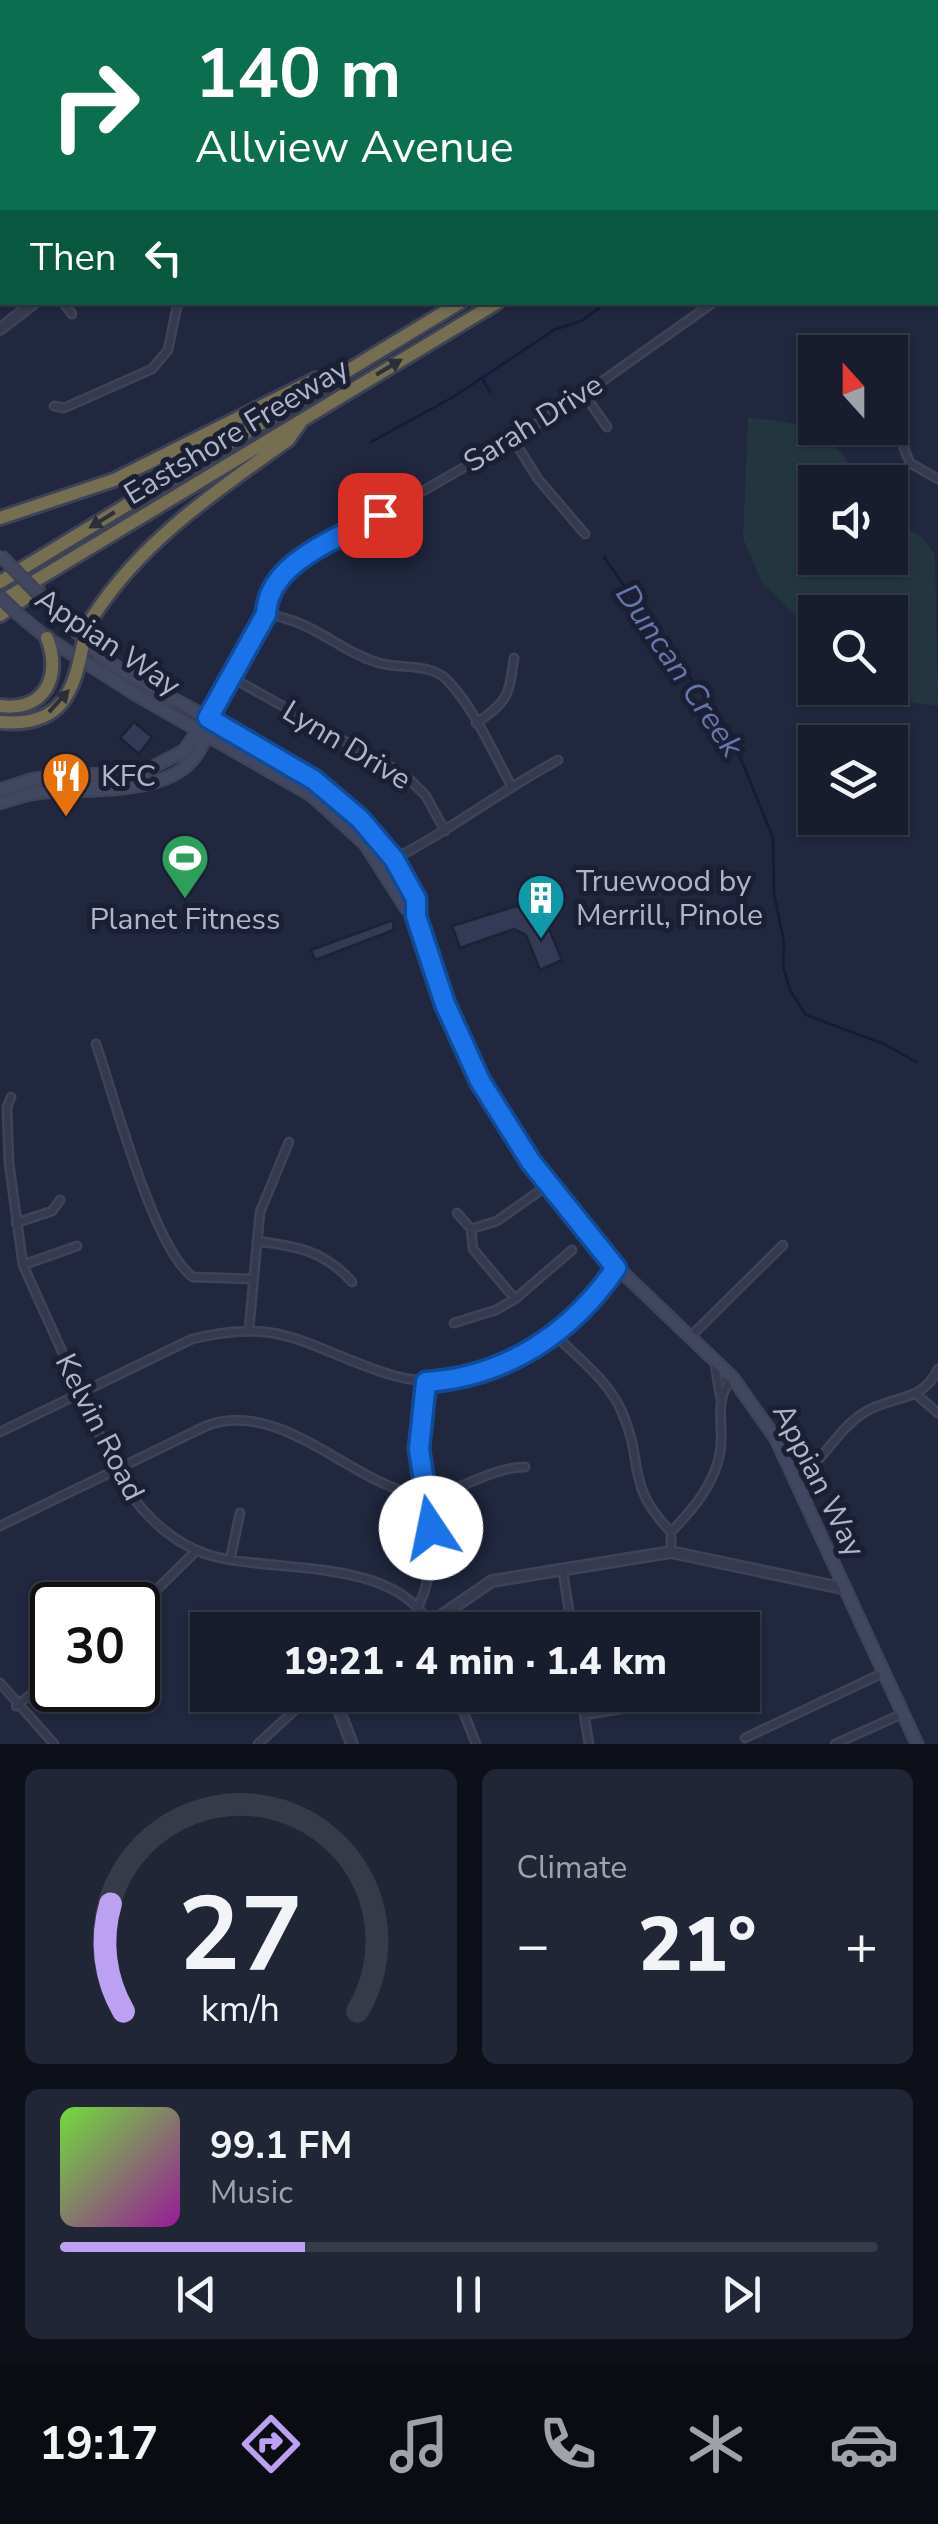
<!DOCTYPE html>
<html lang="en">
<head>
<meta charset="utf-8">
<style>
	:root { --surface:#181d2e; --page:#212636; --text:#f1f3f6; --muted:#9fa2aa; --line:#363b4a; --accent:#bca0f2 }
	body { margin:0; font-family:"Nunito Sans",sans-serif; background:var(--page); color:var(--text); height:100vh; display:flex; flex-direction:column; font-size:38px; white-space:nowrap }
	* { box-sizing:border-box; margin:0 }
	p { font-size:32px; color:var(--muted) }
	.icon { flex:none; width:55px; height:55px; fill:none; stroke:currentColor; stroke-width:2; stroke-linecap:round; stroke-linejoin:round }
	.map { position:relative; height:1744px; overflow:hidden }
	.side { display:flex; flex-direction:column; gap:25px; padding:25px; background:#0d1019; flex:1 }
	.side>* { flex:none }
	.banner { position:absolute; left:0px; top:0px; width:940px; height:305px; box-shadow:0 2px 8px #0004,0 0 0 2px var(--line); background:#0b6e4f; color:#fff; overflow:hidden }
	.needle { width:65px; rotate:339deg }
	.buttons { position:absolute; left:798px; top:335px; display:grid; gap:20px }
	.buttons a { display:grid; place-items:center; width:110px; height:110px; border-radius:0px; background:var(--surface); box-shadow:0 2px 8px #0004,0 0 0 2px var(--line); font-size:50px }
	.speed { position:absolute; left:30px; top:1582px; display:flex; gap:20px; font-size:50px; font-weight:700; text-align:center }
	.speed>* { display:grid; place-content:center; width:130px; height:130px; border-radius:50%; background:var(--surface); box-shadow:0 2px 8px #0004,0 0 0 2px var(--line); line-height:1 }
	.speed .limit { border:5px solid #111; border-radius:15px; background:#fff; color:#111 }
	.pin { position:absolute; display:grid; place-items:center; width:85px; height:85px; color:#fff; margin:-42px; border-radius:20px; box-shadow:0 5px 15px #0006 }
	.me { position:absolute; width:110px; margin:-55px; rotate:349deg; stroke-linejoin:round; filter:drop-shadow(0 0 8px #0008) }
	.turn { display:flex; align-items:center; gap:35px; height:210px; padding:0 30px; font-size:45px }
	.turn .icon { width:130px; height:130px; stroke-width:2.5 }
	.turn b { display:block; font-size:70px; line-height:85px }
	.then { display:flex; align-items:center; height:95px; padding:0 30px; background:#0003; gap:20px; font-size:38px }
	.big { font-size:75px; font-weight:800; line-height:1.1 }
	.side .card { flex:1; display:flex; flex-direction:column; justify-content:center; gap:15px; min-width:0; padding:0 35px; border-radius:15px; background:var(--page) }
	.side .dial { align-items:center; gap:0 }
	.dial svg { height:260px; overflow:visible; fill:none; stroke:var(--line); stroke-width:7; stroke-linecap:round; text-anchor:middle }
	.dial text { fill:var(--text); stroke:none }
	.song { display:flex; align-items:center; gap:30px }
	.cover { width:120px; height:120px; border-radius:15px; background:linear-gradient(135deg,hsl(100 70% 55%),hsl(300 70% 35%)) }
	.played { height:10px; border-radius:5px; background:linear-gradient(90deg,var(--accent) 30%,var(--line) 30%) }
	.keys { display:flex; justify-content:space-around; direction:ltr }
	.heat { display:flex; justify-content:space-between; align-items:center; font-size:55px; direction:ltr }
	.side .tiles { flex:1; display:grid; gap:25px; grid-template-columns:1fr 1fr }
	.card:last-child { grid-column:span 2 }
	.trip { position:absolute; left:190px; top:1612px; width:570px; height:100px; border-radius:0px; background:var(--surface); box-shadow:0 2px 8px #0004,0 0 0 2px var(--line); font-weight:800; line-height:100px; text-align:center }
	.dock { display:flex; height:160px; justify-content:space-around; align-items:center; background:#0a0c12; color:var(--muted) }
	.dock .icon { width:70px; height:70px }
	.dock .on { color:var(--accent) }
	.dock b { font-size:45px; color:var(--text) }
	.map>svg:first-child { display:block }
	.green { fill:#23363f }
	.lines { fill:none; stroke-linecap:round; stroke-linejoin:round }
	.stream { stroke:#131b3d; stroke-width:2.5 }
	.building { fill:#323a55; stroke:#1c2135; stroke-width:2.5 }
	.minor-casing { stroke:#3e4357; stroke-width:11 }
	.tertiary-casing { stroke:#3e4357; stroke-width:14 }
	.secondary-casing { stroke:#3e4357; stroke-width:15 }
	.motorway-casing { stroke:#3d4256; stroke-width:18 }
	.minor { stroke:#353a4e; stroke-width:6 }
	.tertiary { stroke:#353a4e; stroke-width:9 }
	.secondary { stroke:#424761; stroke-width:10 }
	.motorway { stroke:#756e51; stroke-width:12 }
	.secondary-bridge-casing { stroke:#3e4357; stroke-width:15; stroke-linecap:butt }
	.secondary-bridge { stroke:#424761; stroke-width:10 }
	.oneway { fill:#2c2f39 }
	.route-casing { stroke:#114b97; stroke-width:25 }
	.route { stroke:#1a73e8; stroke-width:18 }
	.labels { text-anchor:middle; stroke-width:10; stroke-linejoin:round; paint-order:stroke }
	.street-label { font-size:30px; fill:#b0b5c9; stroke:#1a1f33 }
	.poi-label { font-size:30px; fill:#b0b5c9; stroke:#1a1f33; text-anchor:start }
	.water-label { font-size:32px; font-style:italic; fill:#6675ac; stroke:#1a1f33 }
</style>
</head>
<body>
<div class="map">
<svg width="938" height="1744" viewBox="0 0 938 1744">
	<rect width="100%" height="100%" fill="#20273e"/>
	<path class="green" d="M748,417L811,426L834,444L864,482H815V558H890V518L922,537L935,554L938,706L896,700L881,688H890V612H815V635L762,583L743,538Z"/>
	<g class="lines">
		<path class="stream" d="M857,2L862,0
			M483,380L490,392
			M371,442L453,397L554,330L583,320L607,302
			M604,557L680,666L708,698L732,737L773,838L774,894L784,942L783,966L790,990L806,1015L884,1044L916,1062"/>
	</g>
	<path class="building" d="M134,722L152,737L139,754L120,738Z
		M516,906L544,917L562,960L540,970L526,935L514,929L460,948L452,926Z
		M393,920L394,930L315,960L311,950Z"/>
	<g class="lines">
		<g class="minor-casing">
			<path id="minor" d="M388,1L403,2
				M259,2L260,0
				M354,2L357,0
				M938,146V145
				M63,302L72,314
				M584,394L607,427
				M54,406L64,408L152,369L168,350L178,302
				M890,413L910,463L938,479
				M513,439L538,479L585,534
				M265,614C316,621 336,650 379,663C400,669 430,663 446,679C474,707 492,751 511,785
				M231,677L405,775L426,796L445,831
				M208,718L265,614L267,596L281,573L513,439L584,394L714,302
				M476,723C508,702 509,695 514,658
				M382,865C444,835 497,793 558,760
				M96,1044C114,1095 153,1249 193,1277L253,1279
				M11,1097L7,1107L9,1163L23,1265L115,1469C134,1506 168,1542 209,1555C273,1574 400,1555 432,1630
				M548,1185L497,1221L471,1229L473,1249L515,1299L572,1250
				M457,1213L471,1229
				M16,1223L52,1211L60,1200
				M257,1241C296,1246 325,1251 352,1282
				M23,1265L77,1246
				M454,1323L496,1310L515,1299
				M249,1329L260,1212L289,1142
				M555,1335C578,1358 609,1381 622,1412C645,1465 624,1483 671,1532
				M692,1335L783,1245
				M715,1364L720,1396
				M917,1395L938,1413
				M0,1432L192,1339C280,1317 303,1345 382,1372C475,1405 564,1342 616,1269
				M796,1480C823,1462 837,1429 865,1412C893,1395 922,1403 938,1369
				M0,1526L206,1426C279,1398 348,1480 414,1494C449,1501 486,1467 525,1467
				M671,1552V1532C693,1509 714,1485 720,1453C725,1425 712,1400 733,1378
				M230,1560L240,1513
				M563,1572L572,1630
				M72,1594L81,1605
				M418,1607C444,1555 422,1507 419,1453C418,1430 423,1405 426,1382
				M138,1608L197,1550
				M0,1683L54,1744
				M457,1695L476,1744
				M581,1695L589,1744
				M16,1706L52,1678
				M584,1715L692,1697
				M745,1738L883,1673
				M258,1744L311,1695
				M835,1744L902,1714"/>
		</g>
		<g class="tertiary-casing">
			<path id="tertiary" d="M410,2L411,0
				M0,329L35,302
				M420,1630L492,1581L671,1552L846,1589
				M333,1695L352,1744"/>
		</g>
		<g class="secondary-casing">
			<path id="secondary" d="M46,602C70,623 92,652 120,669C194,714 421,815 415,916L466,1054L512,1135L595,1246L733,1378L776,1439L917,1744
				M19,615L47,638L135,694L311,795L365,844L406,908L415,916
				M0,790L34,779L145,771L184,751L201,726
				M85,790C100,780 120,787 131,773
				M0,803C15,798 29,793 45,792C102,787 204,801 208,718"/>
		</g>
		<g class="motorway-casing">
			<path id="motorway" d="M929,2L932,0
				M938,30V29
				M0,518L114,480L316,379
				M0,582L461,302
				M0,602L498,302
				M0,615L37,590
				M0,706C45,712 62,676 47,638
				M0,722C23,724 48,721 63,701C84,671 79,637 94,615C143,540 216,491 288,440L300,423"/>
		</g>
		<use href="#minor" class="minor"/>
		<use href="#tertiary" class="tertiary"/>
		<use href="#secondary" class="secondary"/>
		<use href="#motorway" class="motorway"/>
		<g class="secondary-bridge-casing">
			<path id="secondary-bridge" d="M0,555L46,602
				M0,597L19,615"/>
		</g>
		<use href="#secondary-bridge" class="secondary-bridge"/>
	</g>
	<defs><path id="oneway-solid" d="M-6-.8H1V-3.2L6.5 0L1 3.2V.8H-6Z" transform="scale(2.5)"/></defs>
	<g class="oneway">
		<use href="#oneway-solid" transform="translate(389 367) rotate(-31)"/>
		<use href="#oneway-solid" transform="translate(102 520) rotate(148)"/>
		<use href="#oneway-solid" transform="translate(59 701) rotate(-48)"/>
	</g>
	<g class="lines">
		<g class="route-casing">
			<path id="route" d="M380,515C339,539 268,561 266,614L208,718L314,780L360,819L394,859L416,899V916L445,1004L480,1081L531,1162L616,1268C571,1334 505,1377 426,1382L419,1449L431,1528"/>
		</g>
		<use href="#route" class="route"/>
	</g>
	<defs>
		<g id="restaurant-pin" transform="scale(2.5)"><path d="M0 17L-7.5 6A9.5 9.5 0 1 1 7.5 6Z" fill="#e8710a" stroke="#1a1f33"/><path d="M-5-6h1v4h1v-4h1v4h1v-4h1v5L-1.5 .5V6h-2V.5L-5-1ZM5-6V6H3V1.5H1.5Q1.5-4 5-6Z" fill="#fff"/></g>
		<g id="stadium-pin" transform="scale(2.5)"><path d="M0 17L-7.5 6A9.5 9.5 0 1 1 7.5 6Z" fill="#2e9e5b" stroke="#1a1f33"/><path d="M0-5a6.5 5 0 1 0 0 10a6.5 5 0 1 0 0-10ZM-3.5-1.8h7v3.6h-7Z" fill="#fff"/></g>
		<g id="building-pin" transform="scale(2.5)"><path d="M0 17L-7.5 6A9.5 9.5 0 1 1 7.5 6Z" fill="#0f9aa8" stroke="#1a1f33"/><path d="M-4-6H4V6H1V3H-1V6H-4ZM-2.5-4.3h1.7v1.8h-1.7ZM.8-4.3h1.7v1.8H.8ZM-2.5-1h1.7V.8h-1.7ZM.8-1h1.7V.8H.8Z" fill="#fff"/></g>
	</defs>
	<g fill-rule="evenodd">
		<use href="#restaurant-pin" x="66" y="776"/>
		<use href="#stadium-pin" x="185" y="858"/>
		<use href="#building-pin" x="541" y="898"/>
	</g>
	<g class="labels">
		<g class="street-label">
			<text transform="translate(533 423) rotate(-32)" y="10">Sarah Drive</text>
			<text transform="translate(236 431) rotate(-31)" y="10">Eastshore Freeway</text>
			<text transform="translate(108 642) rotate(34)" y="10">Appian Way</text>
			<text transform="translate(347 745) rotate(31)" y="10">Lynn Drive</text>
			<text transform="translate(100 1427) rotate(63)" y="10">Kelvin Road</text>
			<text transform="translate(819 1480) rotate(63)" y="10">Appian Way</text>
		</g>
		<g class="poi-label">
			<text x="101" y="786">KFC</text>
			<text x="576" y="891">Truewood by<tspan x="576" dy="34">Merrill, Pinole</tspan></text>
			<text x="185" y="929" text-anchor="middle">Planet Fitness</text>
		</g>
		<g class="water-label">
			<text transform="translate(680 670) rotate(56)" y="11">Duncan Creek</text>
		</g>
	</g>
</svg>
<div class="buttons">
<a><svg class="needle" viewBox="-14 -14 28 28"><path d="M0-13l5 13h-10z" fill="#e53935"/><path d="M0 13l5-13h-10z" fill="#9fa2aa"/></svg></a>
<a><svg class="icon" aria-label="sound" viewBox="0 0 24 24"><path d="M4 9h4l5-4v14l-5-4H4zM17 9q2 3 0 6"/></svg></a>
<a><svg class="icon" aria-label="search" viewBox="0 0 24 24"><circle cx="10" cy="10" r="6"/><path d="M15 15l6 6"/></svg></a>
<a><svg class="icon" aria-label="layers" viewBox="0 0 24 24"><path d="M12 4l9 5-9 5-9-5zM3 14l9 5 9-5"/></svg></a>
</div>
<div class="speed"><div class="limit">30</div></div>
<div class="pin" style="left:380px;top:515px;background:#d93025"><svg class="icon" aria-label="arrive" viewBox="0 0 24 24"><path d="M6 21V4h12l-3 4 3 4H6"/></svg></div>
<svg class="me" style="left:431px;top:1528px" viewBox="-20 -20 40 40"><circle r="19" fill="#fff"/><path d="M0-13L10 11 0 6-10 11z" fill="#1a73e8"/></svg>
<div class="trip">19:21 · 4 min · 1.4 km</div>
<div class="banner">
<div class="turn"><svg class="icon" aria-label="right" viewBox="0 0 24 24"><path d="M7 20v-9h11M14 6l5 5-5 5"/></svg><div><b>140 m</b>Allview Avenue</div></div>
<div class="then">Then<svg class="icon" aria-label="left" viewBox="0 0 24 24"><path d="M17 20v-9H6M10 6l-5 5 5 5"/></svg></div>
</div>
</div>
<section class="side">
<div class="tiles">
<div class="card dial"><svg viewBox="0 0 100 80">
<path d="M14 69A42 42 0 1 1 86 69"/>
<path d="M14 69A42 42 0 0 1 10 36" stroke="#bca0f2"/>
<text x="50" y="56" font-size="32" font-weight="700">27</text>
<text x="50" y="72" font-size="11">km/h</text>
</svg></div>
<div class="card"><p>Climate</p>
<div class="heat"><a>−</a><b class="big">21°</b><a>+</a></div>
</div>
<div class="card">
<div class="song"><i class="cover"></i><div><b>99.1 FM</b><p>Music</p></div></div>
<div class="played"></div>
<div class="keys"><svg class="icon" aria-label="previous" viewBox="0 0 24 24"><path d="M18 5L8 12l10 7zM5 5v14"/></svg><svg class="icon" aria-label="pause" viewBox="0 0 24 24"><path d="M8 5v14M16 5v14"/></svg><svg class="icon" aria-label="next" viewBox="0 0 24 24"><path d="M6 5l10 7-10 7zM19 5v14"/></svg></div>
</div>
</div>
</section>
<nav class="dock">
<b>19:17</b>
<svg class="icon on" aria-label="directions" viewBox="0 0 24 24"><path d="M12 3l9 9-9 9-9-9zM9 14v-3h6M13 9l2 2-2 2"/></svg>
<svg class="icon" aria-label="music" viewBox="0 0 24 24"><path d="M9 18V5l10-2v13"/><circle cx="6" cy="18" r="3"/><circle cx="16" cy="16" r="3"/></svg>
<svg class="icon" aria-label="phone" viewBox="0 0 24 24"><path d="M5 4h4l2 5-3 2q2 4 5 5l2-3 5 2v4C11 20 4 13 5 4z"/></svg>
<svg class="icon" aria-label="climate" viewBox="0 0 24 24"><path d="M12 3v18M4 7l16 10M4 17L20 7"/></svg>
<svg class="icon" aria-label="car" viewBox="0 0 24 24"><path d="M5 17H2v-5l4-1 3-4h7l3 4 3 1v5h-3M9 17h6M6 11h13"/><circle cx="7" cy="17" r="2"/><circle cx="17" cy="17" r="2"/></svg>
</nav>
</body>
</html>
